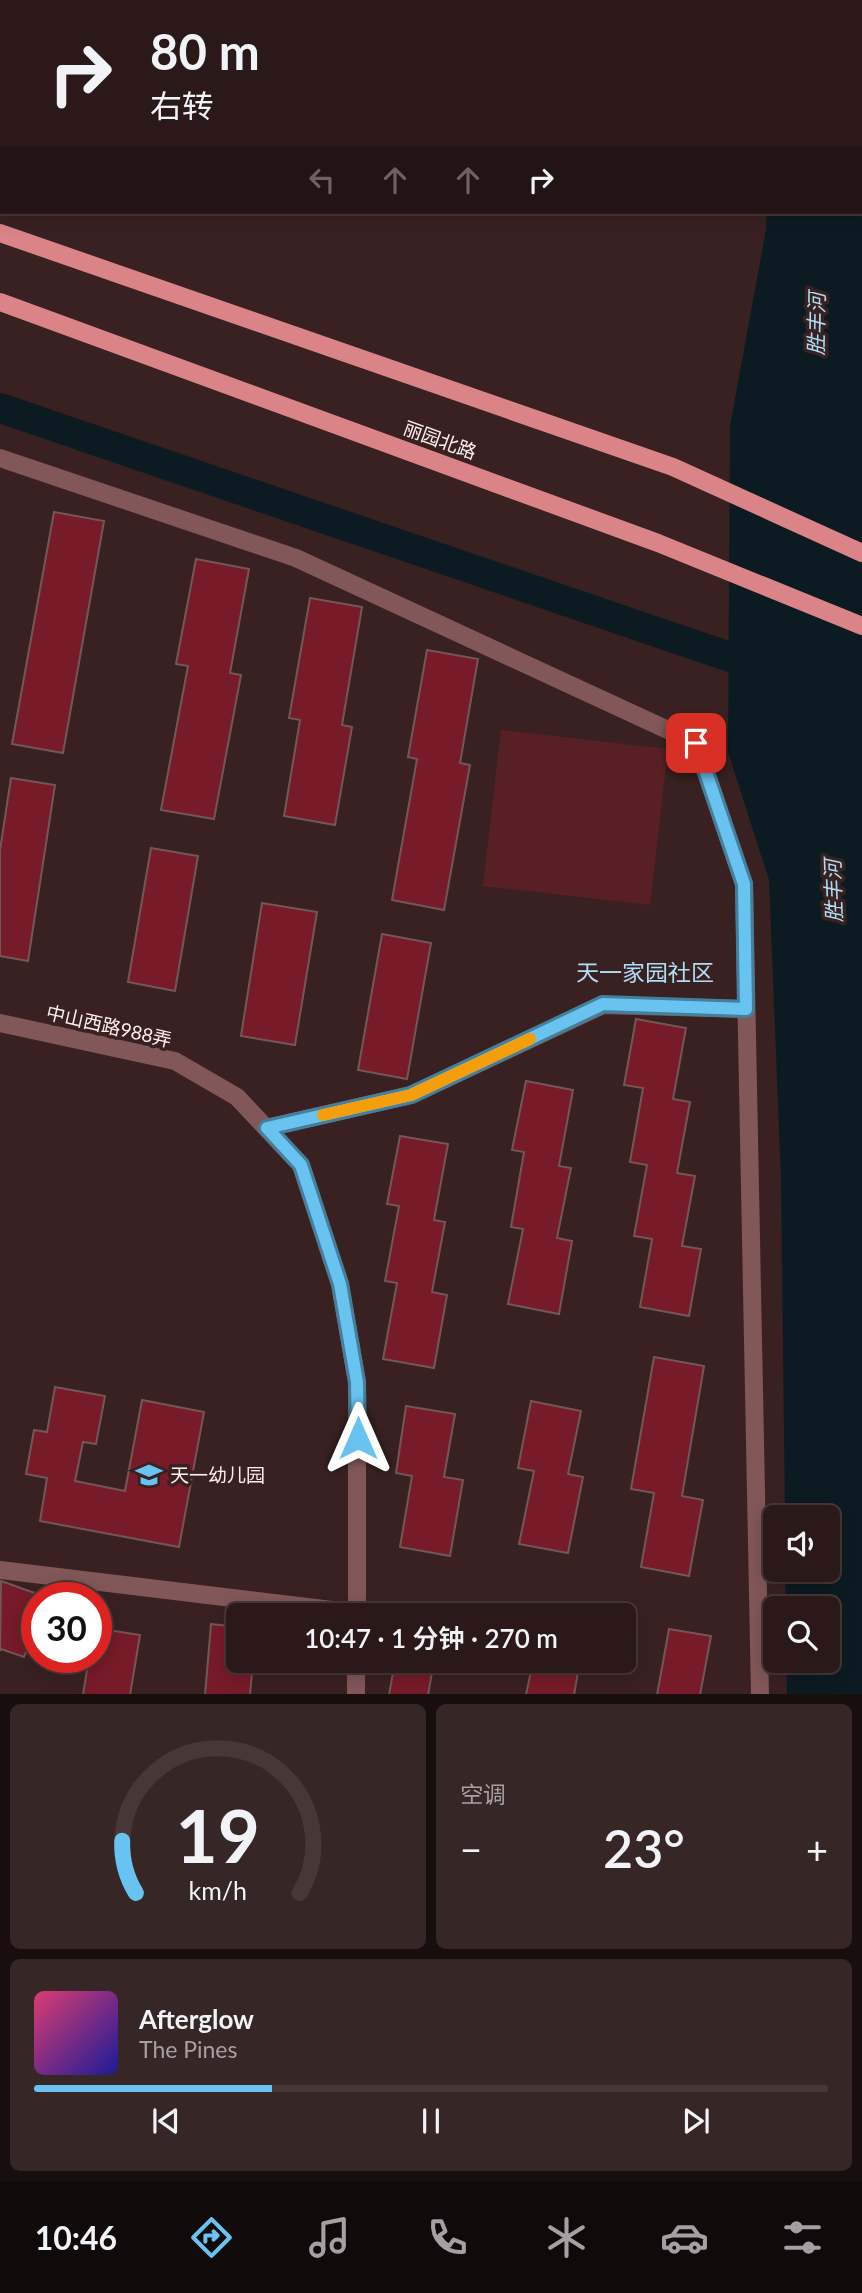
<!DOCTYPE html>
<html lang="zh">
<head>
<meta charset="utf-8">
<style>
	:root { --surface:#2b1919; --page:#372626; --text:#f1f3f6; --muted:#a6a0a2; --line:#473838; --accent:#69c3f1 }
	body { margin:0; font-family:Lato,"Noto Sans SC",sans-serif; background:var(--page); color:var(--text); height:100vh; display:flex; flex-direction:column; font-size:26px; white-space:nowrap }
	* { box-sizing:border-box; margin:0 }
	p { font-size:23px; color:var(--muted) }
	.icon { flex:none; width:38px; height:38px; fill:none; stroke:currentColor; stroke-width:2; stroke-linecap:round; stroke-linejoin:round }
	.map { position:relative; height:1694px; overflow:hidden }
	.panel { display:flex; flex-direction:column; gap:10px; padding:10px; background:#180e0e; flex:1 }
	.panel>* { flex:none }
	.banner { position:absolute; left:0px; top:0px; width:863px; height:214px; box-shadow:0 4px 18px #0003,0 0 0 2px var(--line); background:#2b1919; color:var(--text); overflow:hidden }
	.tools { position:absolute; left:763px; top:1505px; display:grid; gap:14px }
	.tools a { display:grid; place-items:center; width:77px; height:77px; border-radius:10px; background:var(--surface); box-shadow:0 4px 18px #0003,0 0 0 2px var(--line); font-size:35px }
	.speed { position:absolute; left:21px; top:1582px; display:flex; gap:14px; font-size:35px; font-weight:700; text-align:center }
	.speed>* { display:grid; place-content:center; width:91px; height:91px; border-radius:50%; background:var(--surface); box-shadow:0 4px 18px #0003,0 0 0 2px var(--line); line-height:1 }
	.speed .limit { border:10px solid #d22; background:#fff; color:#111 }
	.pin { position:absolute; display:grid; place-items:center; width:60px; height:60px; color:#fff; margin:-30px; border-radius:14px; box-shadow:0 4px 10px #0006 }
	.me { position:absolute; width:77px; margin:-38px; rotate:0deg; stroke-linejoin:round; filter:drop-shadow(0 0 5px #0008) }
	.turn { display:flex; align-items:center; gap:24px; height:147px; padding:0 35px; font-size:32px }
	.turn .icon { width:91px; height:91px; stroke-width:2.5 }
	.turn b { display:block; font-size:49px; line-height:60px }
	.lanes { display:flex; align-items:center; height:66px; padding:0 35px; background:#0003; justify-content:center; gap:35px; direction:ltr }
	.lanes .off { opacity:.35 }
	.big { font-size:52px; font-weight:600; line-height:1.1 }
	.panel .tile { flex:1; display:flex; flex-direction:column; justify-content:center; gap:10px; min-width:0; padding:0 24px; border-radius:10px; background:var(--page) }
	.panel .dial { align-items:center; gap:0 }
	.dial svg { height:182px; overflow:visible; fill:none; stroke:var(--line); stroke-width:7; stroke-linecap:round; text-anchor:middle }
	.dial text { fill:var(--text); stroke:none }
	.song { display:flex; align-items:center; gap:21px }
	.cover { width:84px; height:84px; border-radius:10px; background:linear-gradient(135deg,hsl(340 70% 55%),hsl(240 70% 35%)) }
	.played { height:7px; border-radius:4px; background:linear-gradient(90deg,var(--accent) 30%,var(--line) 30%) }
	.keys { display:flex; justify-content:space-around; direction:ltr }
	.heat { display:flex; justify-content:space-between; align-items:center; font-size:38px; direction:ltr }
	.panel .tiles { flex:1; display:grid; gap:10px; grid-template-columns:1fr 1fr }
	.tile:last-child { grid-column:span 2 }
	.trip { position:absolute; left:226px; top:1603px; width:410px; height:70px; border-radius:10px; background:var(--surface); box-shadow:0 4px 18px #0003,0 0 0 2px var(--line); font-weight:600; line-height:70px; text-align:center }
	.menu { display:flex; height:112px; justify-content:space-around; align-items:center; background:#110a0a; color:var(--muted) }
	.menu .icon { width:49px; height:49px }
	.menu .selected { color:var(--accent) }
	.menu b { font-size:32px; color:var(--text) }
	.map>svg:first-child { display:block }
	.green { fill:#582024 }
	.water { fill:#0c1b22 }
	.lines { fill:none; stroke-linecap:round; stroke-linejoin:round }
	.canal { stroke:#0c1b22; stroke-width:30 }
	.building { fill:#771b28; stroke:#735757; stroke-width:2 }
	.minor { stroke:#825758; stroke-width:18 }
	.major { stroke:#da8487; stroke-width:18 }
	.route-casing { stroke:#447f9d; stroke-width:18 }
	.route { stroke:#69c3f1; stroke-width:12 }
	.slow { stroke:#f59e0b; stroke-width:12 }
	.labels { text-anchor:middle; stroke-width:7; stroke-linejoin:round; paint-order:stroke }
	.street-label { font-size:19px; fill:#fdefef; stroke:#392121 }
	.poi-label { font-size:19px; fill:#fdefef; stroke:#392121; text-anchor:start }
	.water-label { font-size:21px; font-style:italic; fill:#acddf7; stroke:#392121 }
	.quarter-label { font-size:23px; fill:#afddf7; stroke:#392121 }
</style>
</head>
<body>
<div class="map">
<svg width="862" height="1695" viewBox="0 0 862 1695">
	<rect width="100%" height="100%" fill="#392121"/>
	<path class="green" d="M501,730L668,749L650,905L483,886Z"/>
	<path class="water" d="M778,0H862V1694H787L786,1661H828V1608H786L785,1570H828V1517H785L781,1179L769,880L728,752L730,426L766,229L767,212H861V2H778Z"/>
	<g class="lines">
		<path class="canal" d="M0,408L768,670"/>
	</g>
	<path class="building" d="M54,512L104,521L63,753L12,744Z
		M196,559L249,569L230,673L241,675L214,819L161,810L188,666L176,664Z
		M310,598L362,607L342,725L352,727L335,825L284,816L300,720L289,718Z
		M427,650L478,659L460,763L470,765L444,910L392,900L417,759L408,757Z
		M11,778L55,785L28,961L0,956V850Z
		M151,848L198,856L175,991L128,982Z
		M262,903L317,912L295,1045L241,1036Z
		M382,934L431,943L407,1079L358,1070Z
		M636,1019L686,1028L673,1099L690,1102L677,1173L695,1176L682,1246L701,1249L689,1316L640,1307L652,1239L634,1236L647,1165L630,1162L643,1088L624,1085Z
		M526,1081L573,1090L559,1166L571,1168L557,1238L572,1241L559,1314L508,1304L523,1229L511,1227L524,1152L512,1150Z
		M400,1136L448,1144L434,1220L445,1222L432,1292L447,1295L434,1368L383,1359L397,1283L385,1281L399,1206L387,1204Z
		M654,1357L704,1366L682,1496L703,1500L689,1576L641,1567L654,1493L631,1489Z
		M55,1387L105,1396L96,1444L83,1442L75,1481L125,1491L142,1400L204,1412L179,1547L40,1521L47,1478L26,1474L34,1430L47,1432Z
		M531,1401L581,1411L568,1474L583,1477L568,1553L519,1544L534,1471L518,1468Z
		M406,1406L455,1414L444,1477L463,1480L450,1556L400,1547L412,1476L396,1473Z
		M1,1581L46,1597L37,1598V1623L24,1657L1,1649L0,1651Z
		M211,1624L238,1627V1661H253L250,1695H205Z
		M96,1628L140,1635L130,1695H83L89,1657H96Z
		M669,1629L711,1636L700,1695H657Z
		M395,1661H434L428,1695H389Z
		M533,1661H580L574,1695H526Z"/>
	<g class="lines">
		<path class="minor" d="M0,458L296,558L696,743L744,884L760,1695
			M0,1023L175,1061L237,1097L301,1165L340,1284L357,1382V1615
			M266,1128L411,1095L603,1005L746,1009
			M0,1570L357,1613
			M356,1695V1661"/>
		<path class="major" d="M0,233L673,467L862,553
			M0,302L658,543L862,626"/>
	</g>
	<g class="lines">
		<g class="route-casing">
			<path id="route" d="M358,1438L357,1382L340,1284L301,1165L267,1128L411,1095L603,1004L746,1009L744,884L696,743"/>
		</g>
		<use href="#route" class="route"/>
		<path class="slow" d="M323,1115L411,1095L530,1039"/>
	</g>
	<defs>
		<g id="school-bare" transform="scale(2.1)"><path d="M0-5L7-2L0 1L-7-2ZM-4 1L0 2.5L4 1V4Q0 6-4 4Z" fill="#69c3f1" stroke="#392121" stroke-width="2.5" paint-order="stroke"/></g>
	</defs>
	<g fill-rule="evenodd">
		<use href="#school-bare" x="149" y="1475"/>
	</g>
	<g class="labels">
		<g class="street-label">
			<text transform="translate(440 440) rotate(20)" y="7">丽园北路</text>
			<text transform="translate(109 1026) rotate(13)" y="7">中山西路988弄</text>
		</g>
		<g class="poi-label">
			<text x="170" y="1482">天一幼儿园</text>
		</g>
		<g class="water-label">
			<text transform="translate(817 324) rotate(-89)" y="7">胜丰河</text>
			<text transform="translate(834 891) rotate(-92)" y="7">胜丰河</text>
		</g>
		<g class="quarter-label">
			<text x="645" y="981">天一家园社区</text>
		</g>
	</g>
</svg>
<div class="tools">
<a><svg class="icon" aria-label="sound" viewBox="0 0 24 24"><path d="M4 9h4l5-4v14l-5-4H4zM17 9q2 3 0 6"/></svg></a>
<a><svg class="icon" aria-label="search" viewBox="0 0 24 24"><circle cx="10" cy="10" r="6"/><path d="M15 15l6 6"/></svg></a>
</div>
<div class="speed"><div class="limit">30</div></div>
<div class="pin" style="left:696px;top:743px;background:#d93025"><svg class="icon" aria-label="arrive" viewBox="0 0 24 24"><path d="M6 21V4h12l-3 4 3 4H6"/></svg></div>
<svg class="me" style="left:358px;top:1438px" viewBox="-20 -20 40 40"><path d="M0-17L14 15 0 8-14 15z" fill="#69c3f1" stroke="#fff" stroke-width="4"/></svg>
<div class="trip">10:47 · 1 分钟 · 270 m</div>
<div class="banner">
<div class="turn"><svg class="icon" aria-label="right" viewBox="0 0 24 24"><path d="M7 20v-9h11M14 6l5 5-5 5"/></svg><div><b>80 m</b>右转</div></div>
<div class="lanes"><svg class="icon off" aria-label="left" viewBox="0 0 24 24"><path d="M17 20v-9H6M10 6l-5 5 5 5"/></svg><svg class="icon off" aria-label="ahead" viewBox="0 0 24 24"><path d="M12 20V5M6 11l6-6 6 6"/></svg><svg class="icon off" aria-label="ahead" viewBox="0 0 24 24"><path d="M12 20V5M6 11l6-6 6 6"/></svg><svg class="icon" aria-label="right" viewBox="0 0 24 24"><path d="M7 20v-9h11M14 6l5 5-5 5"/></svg></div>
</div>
</div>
<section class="panel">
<div class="tiles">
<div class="tile dial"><svg viewBox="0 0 100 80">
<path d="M14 69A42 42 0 1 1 86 69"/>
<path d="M14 69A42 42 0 0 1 8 46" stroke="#69c3f1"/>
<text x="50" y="56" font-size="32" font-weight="700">19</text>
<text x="50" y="72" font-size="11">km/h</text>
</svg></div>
<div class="tile"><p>空调</p>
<div class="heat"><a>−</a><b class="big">23°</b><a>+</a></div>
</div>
<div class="tile">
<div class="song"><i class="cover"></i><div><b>Afterglow</b><p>The Pines</p></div></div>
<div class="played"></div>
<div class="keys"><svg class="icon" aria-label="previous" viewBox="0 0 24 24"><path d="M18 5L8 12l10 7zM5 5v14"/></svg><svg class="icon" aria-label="pause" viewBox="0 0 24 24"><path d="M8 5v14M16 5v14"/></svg><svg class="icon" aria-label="next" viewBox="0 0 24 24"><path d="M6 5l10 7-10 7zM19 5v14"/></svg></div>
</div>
</div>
</section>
<nav class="menu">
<b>10:46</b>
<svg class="icon selected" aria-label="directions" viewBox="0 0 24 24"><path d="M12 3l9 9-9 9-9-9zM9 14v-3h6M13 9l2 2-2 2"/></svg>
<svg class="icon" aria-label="music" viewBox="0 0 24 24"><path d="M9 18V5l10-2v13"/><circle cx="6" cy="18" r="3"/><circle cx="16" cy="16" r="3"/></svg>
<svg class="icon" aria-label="phone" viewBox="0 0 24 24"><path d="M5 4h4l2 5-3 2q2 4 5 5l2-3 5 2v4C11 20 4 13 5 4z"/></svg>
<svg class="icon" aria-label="climate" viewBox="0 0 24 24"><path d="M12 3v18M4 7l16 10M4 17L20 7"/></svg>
<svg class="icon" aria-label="car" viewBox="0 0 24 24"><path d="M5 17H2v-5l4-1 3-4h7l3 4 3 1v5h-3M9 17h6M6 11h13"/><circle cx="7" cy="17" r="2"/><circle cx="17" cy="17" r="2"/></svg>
<svg class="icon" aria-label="filters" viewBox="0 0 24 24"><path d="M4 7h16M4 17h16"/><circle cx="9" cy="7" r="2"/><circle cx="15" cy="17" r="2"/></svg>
</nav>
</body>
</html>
